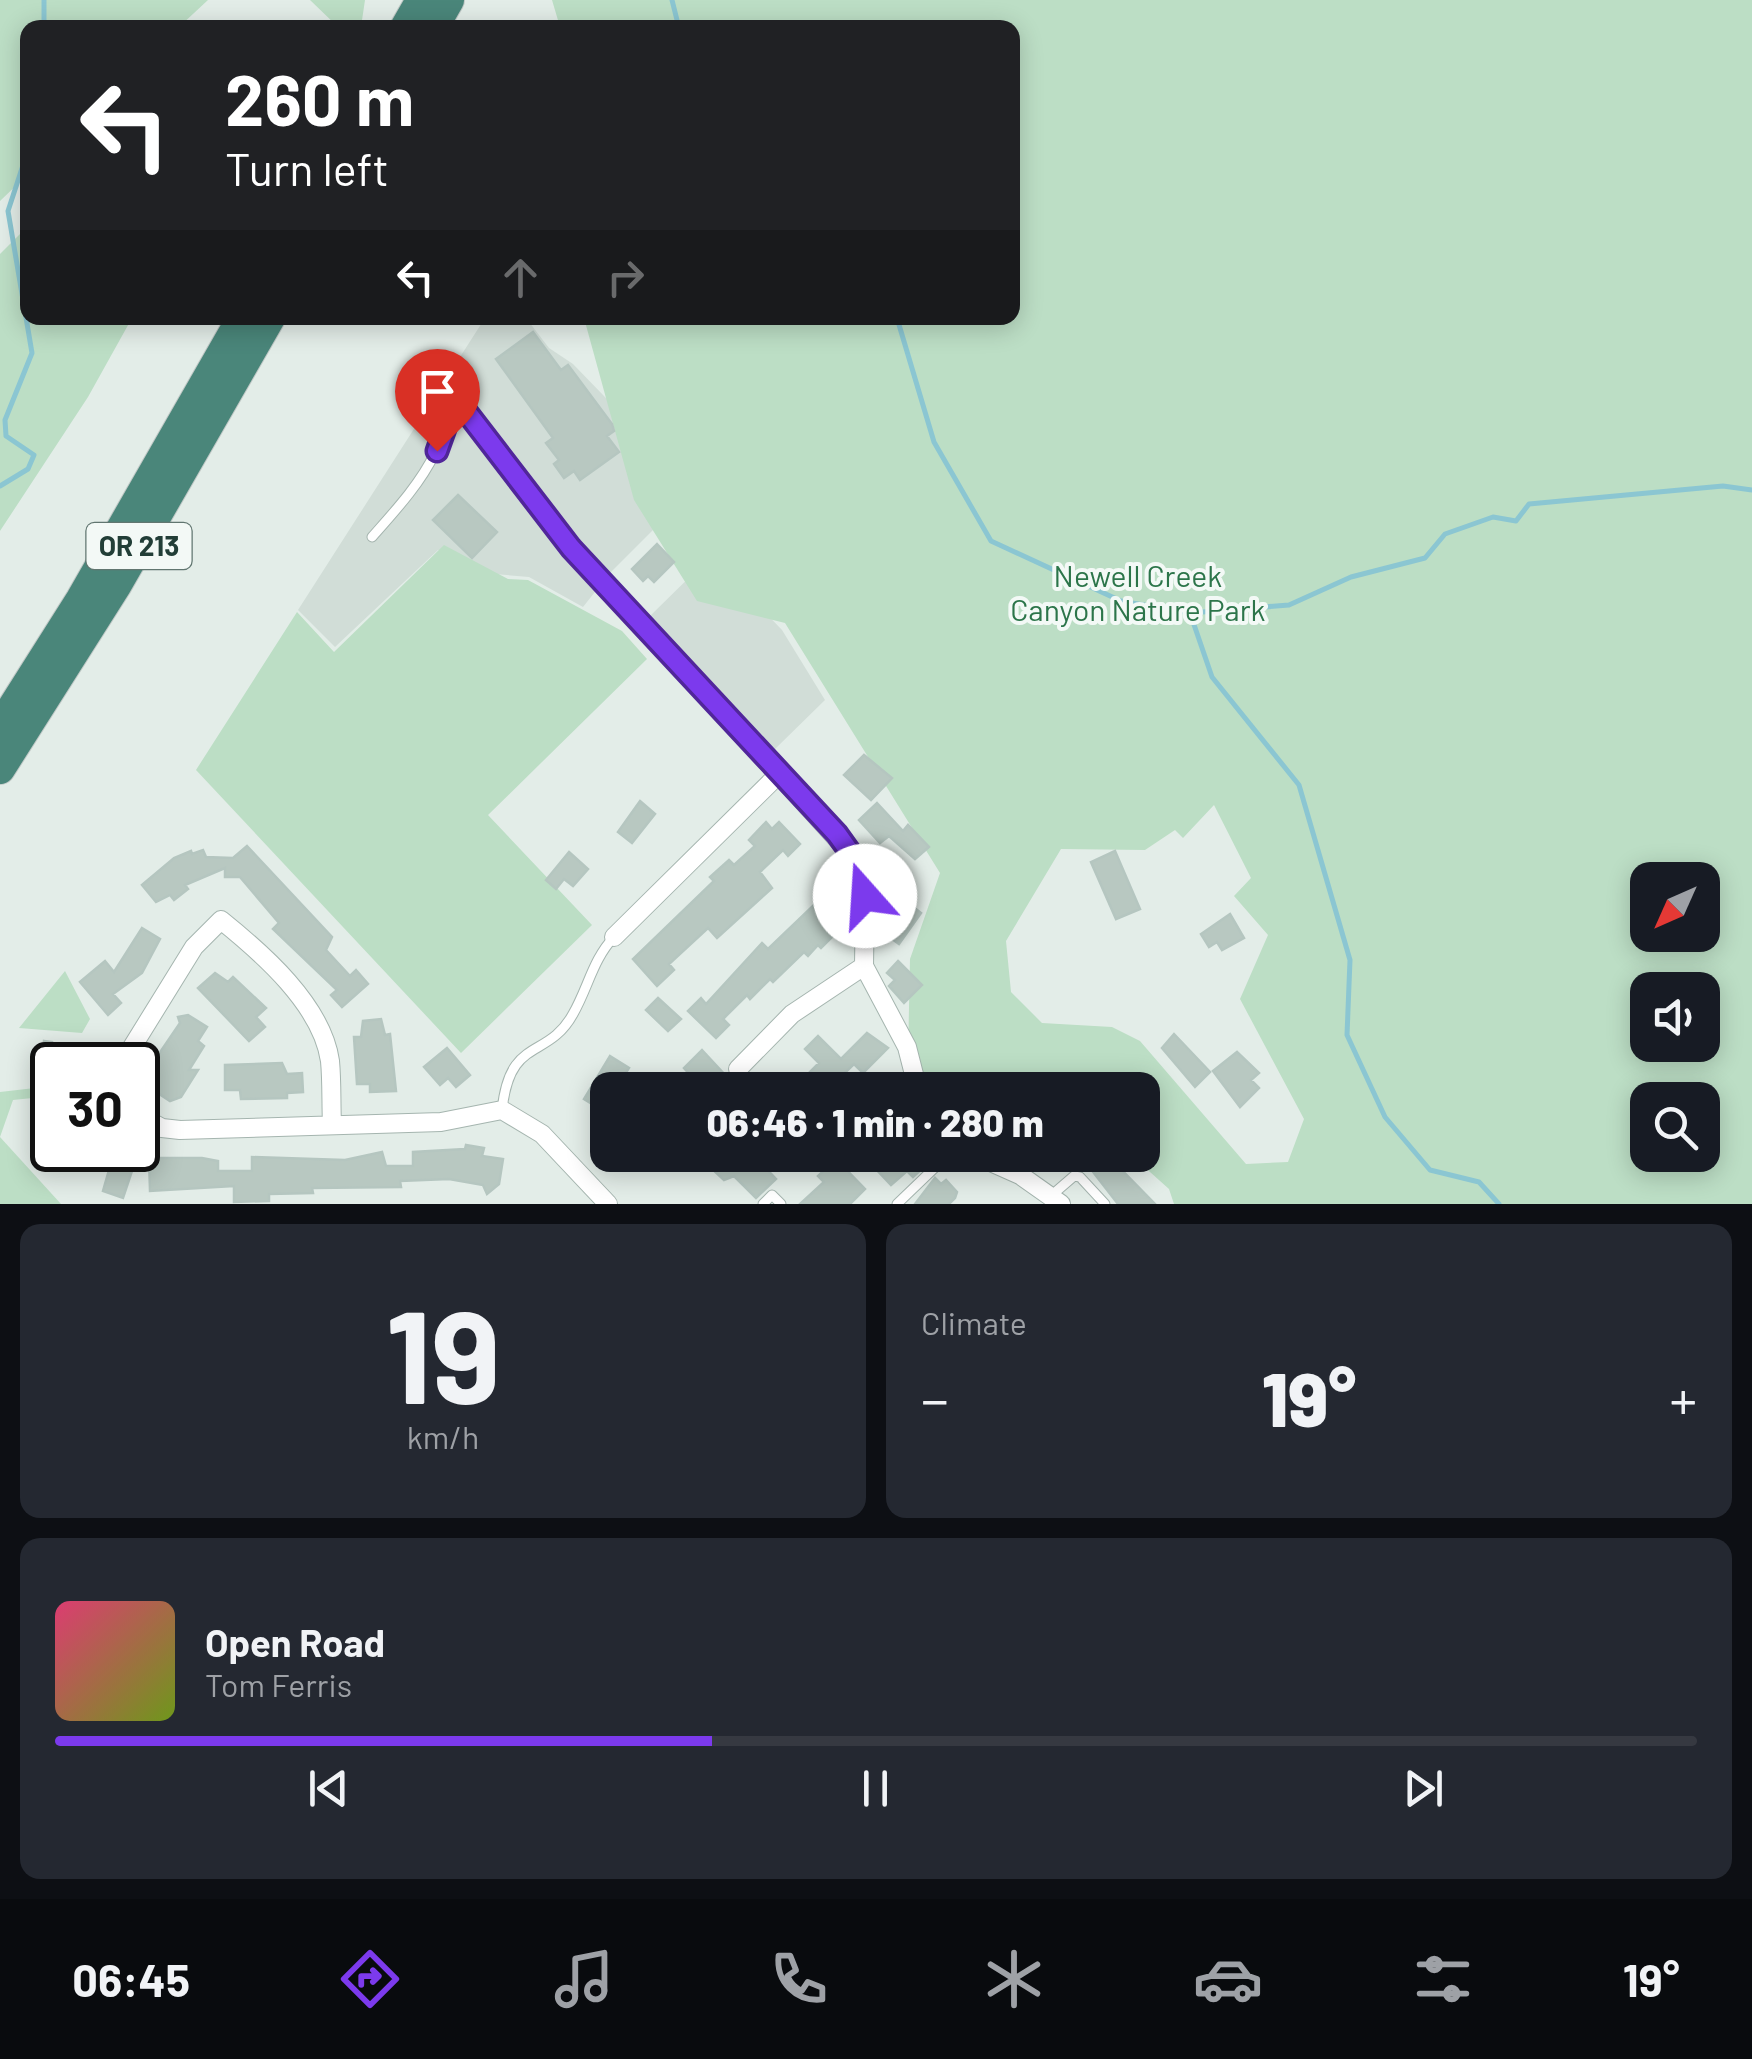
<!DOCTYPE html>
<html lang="en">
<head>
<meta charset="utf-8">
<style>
	:root { --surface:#171b24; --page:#242831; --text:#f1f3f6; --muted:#9ea1a6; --line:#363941; --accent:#7c3aed }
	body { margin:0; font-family:Barlow,sans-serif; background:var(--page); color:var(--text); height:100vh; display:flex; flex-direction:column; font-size:38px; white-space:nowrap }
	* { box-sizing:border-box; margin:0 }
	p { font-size:32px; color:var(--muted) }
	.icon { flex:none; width:55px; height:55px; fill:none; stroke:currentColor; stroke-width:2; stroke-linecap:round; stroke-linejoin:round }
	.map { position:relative; height:1204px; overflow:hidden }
	.panel { display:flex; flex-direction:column; gap:20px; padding:20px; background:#0d0f14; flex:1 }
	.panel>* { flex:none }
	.banner { position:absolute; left:20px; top:20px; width:1000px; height:305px; border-radius:20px; box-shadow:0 5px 25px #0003; background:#202124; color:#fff; overflow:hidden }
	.needle { width:65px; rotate:225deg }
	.fabs { position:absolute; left:1630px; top:862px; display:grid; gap:20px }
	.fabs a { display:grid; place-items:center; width:90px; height:90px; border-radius:20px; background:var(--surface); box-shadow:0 5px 25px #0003; font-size:50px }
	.speed { position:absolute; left:30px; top:1042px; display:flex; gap:20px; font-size:50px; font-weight:700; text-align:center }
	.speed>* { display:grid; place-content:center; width:130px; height:130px; border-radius:50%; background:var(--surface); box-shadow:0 5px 25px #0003; line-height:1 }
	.speed .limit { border:5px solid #111; border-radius:15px; background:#fff; color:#111 }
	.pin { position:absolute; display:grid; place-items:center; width:85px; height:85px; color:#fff; margin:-102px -42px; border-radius:50% 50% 50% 0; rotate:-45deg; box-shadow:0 0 10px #0007 }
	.pin .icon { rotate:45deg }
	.me { position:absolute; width:110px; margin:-55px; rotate:341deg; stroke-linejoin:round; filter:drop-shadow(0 0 8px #0008) }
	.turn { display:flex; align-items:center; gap:35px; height:210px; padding:0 40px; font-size:45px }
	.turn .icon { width:130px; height:130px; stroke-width:2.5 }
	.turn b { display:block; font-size:70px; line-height:85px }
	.lanes { display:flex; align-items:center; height:95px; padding:0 40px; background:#0003; justify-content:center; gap:50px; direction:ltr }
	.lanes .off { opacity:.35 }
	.big { font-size:75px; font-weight:800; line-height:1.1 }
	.panel .card { flex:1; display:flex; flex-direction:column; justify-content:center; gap:15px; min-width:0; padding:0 35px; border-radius:20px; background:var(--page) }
	.panel .dial { align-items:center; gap:0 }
	.dial b { font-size:130px; line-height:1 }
	.song { display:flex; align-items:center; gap:30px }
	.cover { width:120px; height:120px; border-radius:15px; background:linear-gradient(135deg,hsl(340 70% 55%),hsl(80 70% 35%)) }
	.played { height:10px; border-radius:5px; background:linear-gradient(90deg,var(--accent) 40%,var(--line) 40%) }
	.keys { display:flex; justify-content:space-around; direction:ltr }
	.heat { display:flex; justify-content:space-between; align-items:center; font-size:55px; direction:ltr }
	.panel .tiles { flex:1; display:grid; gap:20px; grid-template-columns:1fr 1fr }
	.card:last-child { grid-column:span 2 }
	.trip { position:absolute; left:590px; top:1072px; width:570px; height:100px; border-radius:20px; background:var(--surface); box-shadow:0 5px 25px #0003; font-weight:800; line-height:100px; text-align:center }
	.tab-bar { display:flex; height:160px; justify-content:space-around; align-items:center; background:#090b0e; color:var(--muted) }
	.tab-bar .icon { width:70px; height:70px }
	.tab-bar .on { color:var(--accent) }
	.tab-bar b { font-size:45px; color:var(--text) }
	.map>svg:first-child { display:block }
	.built { fill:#d1ddd7 }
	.green { fill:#bcdec5; fill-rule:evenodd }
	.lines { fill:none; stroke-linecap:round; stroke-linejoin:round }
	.stream { stroke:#8bc6d2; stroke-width:5 }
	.building { fill:#b8c8c1; stroke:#b5c6c0; stroke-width:2.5 }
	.service-casing { stroke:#a5b5af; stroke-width:11 }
	.minor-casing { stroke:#a5b5af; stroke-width:20 }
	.trunk-casing { stroke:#c1c9c7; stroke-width:32 }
	.service { stroke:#fff; stroke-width:9 }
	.minor { stroke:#fff; stroke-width:18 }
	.trunk { stroke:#4a867a; stroke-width:30 }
	.route-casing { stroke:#51269a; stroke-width:25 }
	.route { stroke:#7c3aed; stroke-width:18 }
	.labels { text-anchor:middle; stroke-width:8; stroke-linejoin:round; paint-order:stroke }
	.shield { fill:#f3f9f6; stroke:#617670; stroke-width:2.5 }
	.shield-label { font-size:28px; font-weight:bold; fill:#223e37 }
	.park-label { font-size:30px; fill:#2c754a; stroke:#f3f9f6 }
</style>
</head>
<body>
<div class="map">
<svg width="1752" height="1204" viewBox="0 0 1752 1204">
	<rect width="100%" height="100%" fill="#e3ede8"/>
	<path class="built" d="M485,318H526L549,348L573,364L694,489L610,573L583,607L529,577L494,574L438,550L335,647L298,610Z
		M711,556L782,630L825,700L775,749L650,616Z"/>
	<path class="green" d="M0,0H208L179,27L28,28L27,175L0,201Z
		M310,0H365L361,27H338Z
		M552,0H1752V1204H1174L1169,1189L1131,1155H1142V1090H932L908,1056L910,959L940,873L785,623L697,601L634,500L584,318H1012V28L560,27ZM1214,805L1251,878L1234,896L1268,935L1240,999L1304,1119L1288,1162L1246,1164L1140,1041L1112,1027L1042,1023L1011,992L1006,941L1061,849L1145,850L1175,830L1183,838ZM1648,880H1702V935H1648ZM1648,990H1702V1045H1648ZM1648,1100H1702V1155H1648Z
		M27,227L28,318H132L88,397L0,531V254Z
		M444,545L508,579L528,580L622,631L647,659L488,815L592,925L461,1053L196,770L297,612L334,652Z
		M65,971L90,1019L82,1033L19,1028Z
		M52,1086V1096L13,1100L0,1137L61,1204H0V1092Z"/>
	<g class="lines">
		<path class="stream" d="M672,0L679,28
			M44,28V0
			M897,318L934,442L991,541L1121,601L1190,613L1289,605L1351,577L1425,558L1445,534L1493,517L1516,521L1529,504L1723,486L1752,490
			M0,486L28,469L34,455L6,436L5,420L32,353L8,211L28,150
			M1190,613L1212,677L1299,785L1350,960L1347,1035L1385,1117L1430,1170L1479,1182L1499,1204"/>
	</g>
	<path class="building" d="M533,332L561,370L568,365L612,424L614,431L607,436L619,452L580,480L574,471L564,478L554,464L559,460L546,443L553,438L496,359Z
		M458,495L497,532L472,558L433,520Z
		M657,544L674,562L654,582L648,576L643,581L632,569Z
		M864,755L892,778L871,800L844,775Z
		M640,801L655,814L632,843L618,832Z
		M877,803L903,831L908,825L929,847L915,859L889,836L880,843L859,820Z
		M766,822L772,829L779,822L800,844L788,856L783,850L760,872L772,888L717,938L708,928L669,964L674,970L657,986L633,959L714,881L710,877L729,860L734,865L755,846L749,840Z
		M247,846L332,937L326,950L350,976L356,970L368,984L342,1007L331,995L337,990L273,929L279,923L240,877H225V868L185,885L188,889L174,900L170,895L156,902L142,885L174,858L191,851L192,854L203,850L206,857L233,858Z
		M1115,851L1140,909L1116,919L1091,862Z
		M569,852L588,869L573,886L564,879L556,889L546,880Z
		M894,892L921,913L899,944L885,934L897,916L884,907Z
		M816,903L841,928L821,948L818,945L808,956L804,952L773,982L770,979L750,999L747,995L723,1019L729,1025L716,1038L688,1011L701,998L706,1004L762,943L768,949Z
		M1230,914L1244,938L1222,950L1217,942L1209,947L1201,934Z
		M142,928L160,939L142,973L113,994L121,1003L108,1015L80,982L105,961L114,972Z
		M898,961L922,985L904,1003L889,986L895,980L887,973Z
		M215,973L228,982L233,977L266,1008L256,1017L265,1027L249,1041L198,988Z
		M658,998L681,1019L668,1031L646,1010Z
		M188,1015L207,1027L198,1041L204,1046L189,1070H198L181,1097L170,1101L147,1086L158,1071L150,1067L180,1023L178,1017Z
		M381,1019L385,1035L390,1034L396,1091L370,1092V1084H357L354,1037H361L363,1021Z
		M867,1033L888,1048L863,1073L854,1064L827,1090H792L819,1063L805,1049L818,1036L841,1059Z
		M1174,1034L1210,1072L1195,1087L1162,1048Z
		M44,1041L52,1042V1051L95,1057L94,1065H52V1129L39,1130L36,1104Z
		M447,1048L470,1075L456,1087L448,1078L440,1085L424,1067Z
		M702,1050L739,1090H704L684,1068Z
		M1237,1052L1259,1073L1251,1080L1259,1088L1240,1107L1213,1071Z
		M610,1056L629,1068L615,1090H608L602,1110L584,1099Z
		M282,1063L287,1074L302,1073L303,1092L287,1093V1098L241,1099L240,1090H225V1065Z
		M466,1145L484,1148L482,1156L503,1159L499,1184L487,1194L483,1185L449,1179L400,1181L401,1187L312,1188L313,1193L269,1194V1201L234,1202V1186L150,1191L149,1158H202L218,1161V1171H252V1157L345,1160L382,1152L386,1166H413V1152L465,1149Z
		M97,1150H139L123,1198L103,1191L109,1170L93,1163Z
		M722,1155H753L776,1179L756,1198L734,1176L724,1180L710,1167Z
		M876,1155H913L924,1167L913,1177L907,1171L891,1185L875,1168L882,1162Z
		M1096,1155H1107L1155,1204H1118L1087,1164Z
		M836,1159L865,1189L850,1204H800L824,1182L818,1176Z
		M935,1178L941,1184L946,1180L957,1192L955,1198L949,1204H915Z"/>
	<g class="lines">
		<g class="service-casing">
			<path id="service" d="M372,537C395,511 420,484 435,453C445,434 442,418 462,405L571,548L623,603
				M502,1110C510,1035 547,1061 573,1014C588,988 593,959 614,937
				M1052,1195L1074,1176L1080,1177L1105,1204
				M763,1204L772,1195L781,1204
				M897,1204L948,1155"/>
		</g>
		<g class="minor-casing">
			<path id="minor" d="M623,603L858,862L865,896L864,966L907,1047L918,1090
				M614,937L781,772
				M121,1065L194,947L221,920C262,953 322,1005 330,1061C332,1082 331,1103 332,1124
				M738,1069L792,1014L864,966
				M138,1115L162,1128L180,1130L441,1122L502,1110L542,1134L608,1204
				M975,1155L1020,1175L1061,1204"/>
		</g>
		<g class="trunk-casing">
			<path id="trunk" d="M405,28L421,0
				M433,28L449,0
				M0,727L81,599L242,318
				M0,769L116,586L270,318"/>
		</g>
		<use href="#service" class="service"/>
		<use href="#minor" class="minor"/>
		<use href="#trunk" class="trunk"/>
	</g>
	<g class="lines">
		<g class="route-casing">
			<path id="route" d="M437,451L451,412L462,406L571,548L837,834L862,869L865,896"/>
		</g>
		<use href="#route" class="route"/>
	</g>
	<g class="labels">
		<rect class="shield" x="86.5" y="523" width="105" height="46" rx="8"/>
		<g class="shield-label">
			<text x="139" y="556">OR 213</text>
		</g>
		<g class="park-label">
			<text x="1138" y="587">Newell Creek<tspan x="1138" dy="34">Canyon Nature Park</tspan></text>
		</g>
	</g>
</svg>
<div class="fabs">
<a><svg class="needle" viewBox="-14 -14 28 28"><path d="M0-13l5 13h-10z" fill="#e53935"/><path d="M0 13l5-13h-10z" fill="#9ea1a6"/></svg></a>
<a><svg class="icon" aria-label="sound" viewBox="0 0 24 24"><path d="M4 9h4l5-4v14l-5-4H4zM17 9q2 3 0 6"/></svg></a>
<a><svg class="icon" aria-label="search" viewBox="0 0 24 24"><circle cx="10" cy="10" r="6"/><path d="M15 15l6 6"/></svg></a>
</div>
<div class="speed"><div class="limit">30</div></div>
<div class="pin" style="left:437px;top:451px;background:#d93025"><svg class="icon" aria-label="arrive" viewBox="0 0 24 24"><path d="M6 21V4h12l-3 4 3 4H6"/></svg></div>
<svg class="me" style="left:865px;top:896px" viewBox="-20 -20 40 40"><circle r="19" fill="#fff"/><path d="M0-13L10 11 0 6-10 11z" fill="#7c3aed"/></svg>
<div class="trip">06:46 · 1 min · 280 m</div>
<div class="banner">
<div class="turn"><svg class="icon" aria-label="left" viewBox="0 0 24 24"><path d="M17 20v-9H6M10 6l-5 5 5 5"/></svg><div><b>260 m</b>Turn left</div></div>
<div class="lanes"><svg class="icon" aria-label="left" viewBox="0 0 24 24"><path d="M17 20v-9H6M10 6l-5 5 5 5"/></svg><svg class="icon off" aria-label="ahead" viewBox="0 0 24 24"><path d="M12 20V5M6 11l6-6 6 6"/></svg><svg class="icon off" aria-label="right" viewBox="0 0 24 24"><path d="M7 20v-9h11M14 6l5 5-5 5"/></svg></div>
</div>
</div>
<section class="panel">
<div class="tiles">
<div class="card dial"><b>19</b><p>km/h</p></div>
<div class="card"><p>Climate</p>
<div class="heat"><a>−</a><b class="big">19°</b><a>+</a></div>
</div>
<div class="card">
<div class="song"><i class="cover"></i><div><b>Open Road</b><p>Tom Ferris</p></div></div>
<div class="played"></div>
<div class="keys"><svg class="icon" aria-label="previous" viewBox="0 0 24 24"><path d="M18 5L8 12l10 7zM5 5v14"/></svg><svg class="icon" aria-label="pause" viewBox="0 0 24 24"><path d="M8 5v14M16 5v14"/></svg><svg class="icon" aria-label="next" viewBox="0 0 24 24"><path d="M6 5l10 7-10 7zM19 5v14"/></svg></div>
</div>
</div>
</section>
<nav class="tab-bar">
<b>06:45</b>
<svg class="icon on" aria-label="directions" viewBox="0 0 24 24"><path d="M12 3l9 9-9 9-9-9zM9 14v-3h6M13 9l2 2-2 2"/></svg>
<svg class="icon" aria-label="music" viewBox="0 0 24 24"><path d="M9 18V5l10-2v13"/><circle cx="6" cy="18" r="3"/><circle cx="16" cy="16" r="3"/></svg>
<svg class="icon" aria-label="phone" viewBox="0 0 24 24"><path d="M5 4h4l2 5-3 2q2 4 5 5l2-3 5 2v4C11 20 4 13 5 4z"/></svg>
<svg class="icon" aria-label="climate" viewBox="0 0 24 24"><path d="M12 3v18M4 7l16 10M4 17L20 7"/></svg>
<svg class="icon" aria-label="car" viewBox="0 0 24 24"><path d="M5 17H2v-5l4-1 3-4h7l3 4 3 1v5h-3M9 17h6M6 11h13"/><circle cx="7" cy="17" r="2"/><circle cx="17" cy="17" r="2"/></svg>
<svg class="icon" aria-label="filters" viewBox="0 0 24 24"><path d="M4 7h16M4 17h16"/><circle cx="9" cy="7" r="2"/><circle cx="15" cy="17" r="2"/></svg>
<b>19°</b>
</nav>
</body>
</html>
